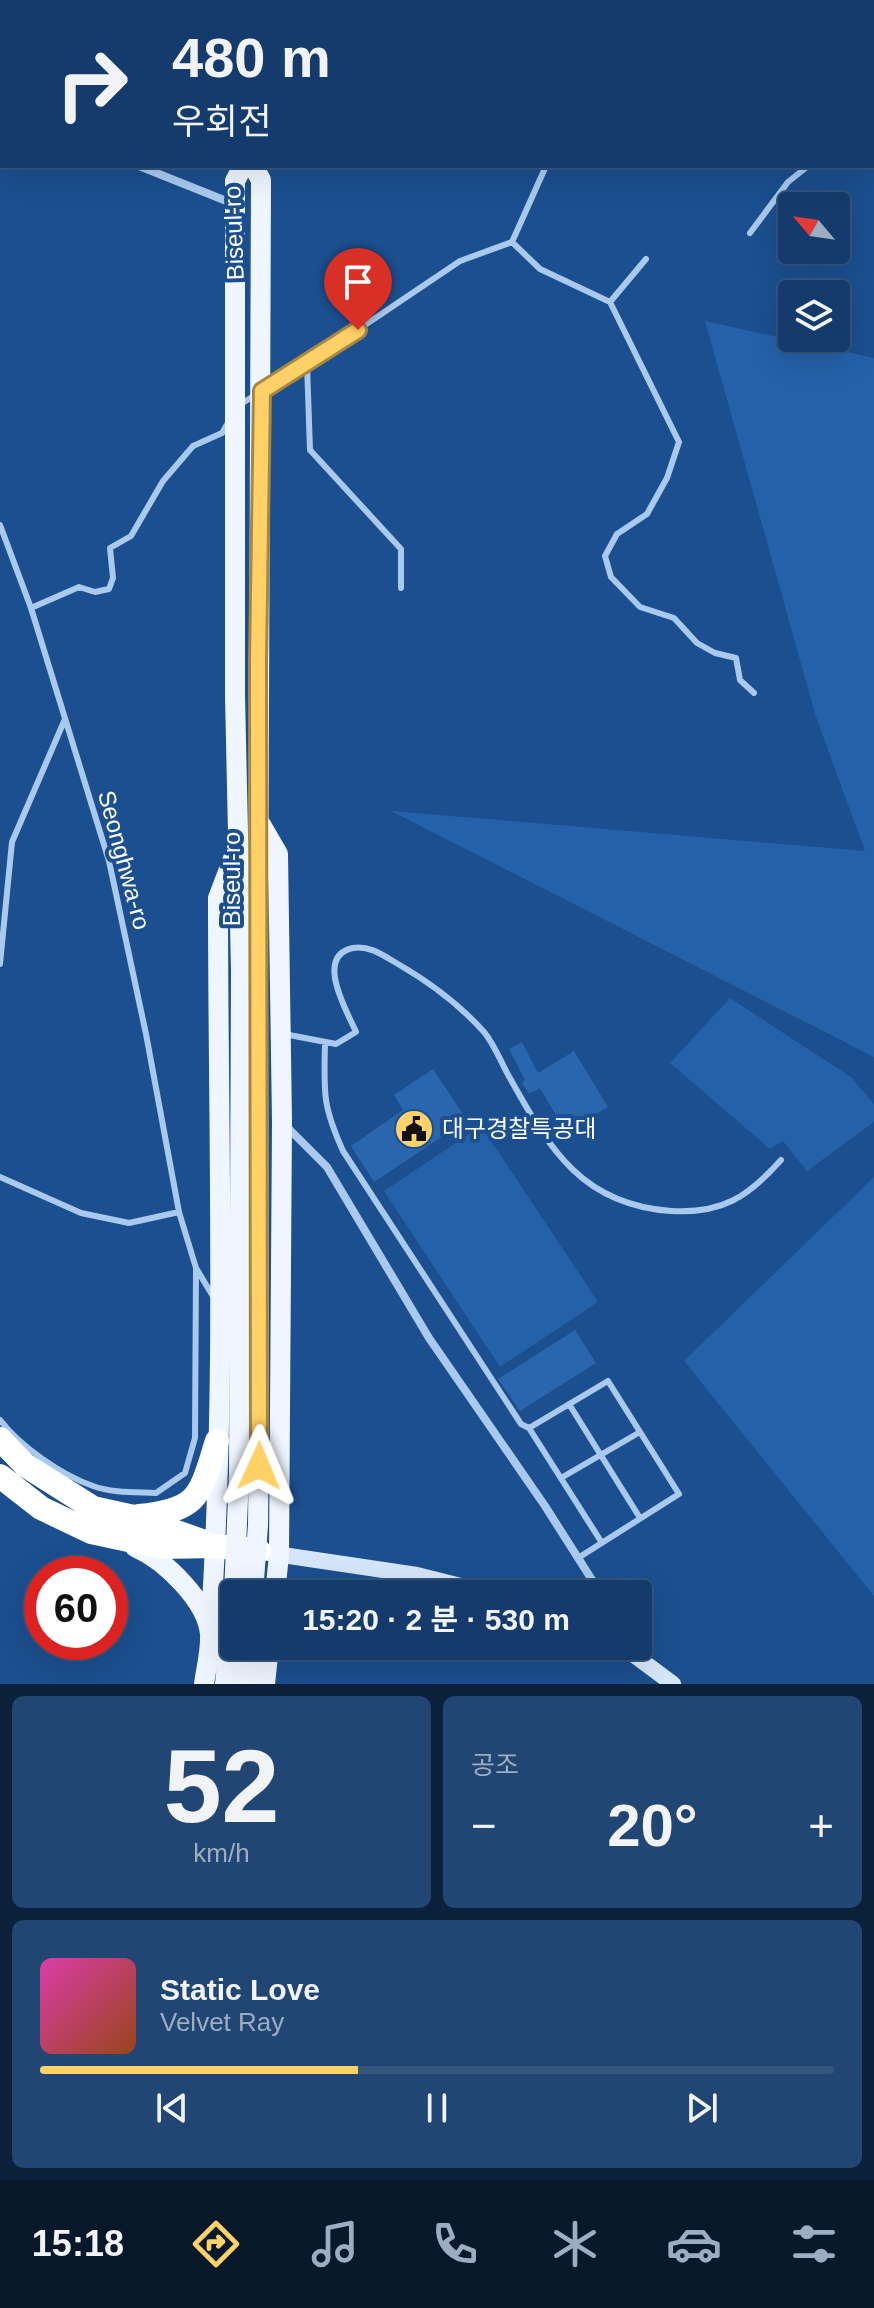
<!DOCTYPE html>
<html lang="ko">
<head>
<meta charset="utf-8">
<style>
	:root { --surface:#143b6b; --page:#214673; --text:#f1f3f6; --muted:#9dadc1; --line:#33557e; --accent:#ffd166 }
	body { margin:0; font-family:Arial,"Noto Sans KR",sans-serif; background:var(--page); color:var(--text); height:100vh; display:flex; flex-direction:column; font-size:30px; white-space:nowrap }
	* { box-sizing:border-box; margin:0 }
	p { font-size:26px; color:var(--muted) }
	.icon { flex:none; width:44px; height:44px; fill:none; stroke:currentColor; stroke-width:2; stroke-linecap:round; stroke-linejoin:round }
	.map { position:relative; height:1684px; overflow:hidden }
	.drawer { display:flex; flex-direction:column; gap:12px; padding:12px; background:#0b203b; flex:1 }
	.drawer>* { flex:none }
	.hud { position:absolute; left:0px; top:0px; width:874px; height:168px; box-shadow:0 8px 32px #0002,0 0 0 2px var(--line); background:#143b6b; color:var(--text); overflow:hidden }
	.needle { width:52px; rotate:299deg }
	.tools { position:absolute; left:778px; top:192px; display:grid; gap:16px }
	.tools a { display:grid; place-items:center; width:72px; height:72px; border-radius:8px; background:var(--surface); box-shadow:0 8px 32px #0002,0 0 0 2px var(--line); font-size:40px }
	.speed { position:absolute; left:24px; top:1556px; display:flex; gap:16px; font-size:40px; font-weight:700; text-align:center }
	.speed>* { display:grid; place-content:center; width:104px; height:104px; border-radius:50%; background:var(--surface); box-shadow:0 8px 32px #0002,0 0 0 2px var(--line); line-height:1 }
	.speed .limit { border:12px solid #d22; background:#fff; color:#111 }
	.pin { position:absolute; display:grid; place-items:center; width:68px; height:68px; color:#fff; margin:-82px -34px; border-radius:50% 50% 50% 0; rotate:-45deg; box-shadow:0 0 8px #0007 }
	.pin .icon { rotate:45deg }
	.me { position:absolute; width:88px; margin:-44px; rotate:1deg; stroke-linejoin:round; filter:drop-shadow(0 0 6px #0008) }
	.turn { display:flex; align-items:center; gap:28px; height:168px; padding:0 40px; font-size:36px }
	.turn .icon { width:104px; height:104px; stroke-width:2.5 }
	.turn b { display:block; font-size:56px; line-height:68px }
	.big { font-size:60px; font-weight:700; line-height:1.1 }
	.drawer .tile { flex:1; display:flex; flex-direction:column; justify-content:center; gap:12px; min-width:0; padding:0 28px; border-radius:12px; background:var(--page) }
	.drawer .dial { align-items:center; gap:0 }
	.dial b { font-size:104px; line-height:1 }
	.song { display:flex; align-items:center; gap:24px }
	.cover { width:96px; height:96px; border-radius:12px; background:linear-gradient(135deg,hsl(320 70% 55%),hsl(20 70% 35%)) }
	.played { height:8px; border-radius:4px; background:linear-gradient(90deg,var(--accent) 40%,var(--line) 40%) }
	.keys { display:flex; justify-content:space-around; direction:ltr }
	.heat { display:flex; justify-content:space-between; align-items:center; font-size:44px; direction:ltr }
	.drawer .tiles { flex:1; display:grid; gap:12px; grid-template-columns:1fr 1fr }
	.tile:last-child { grid-column:span 2 }
	.trip { position:absolute; left:220px; top:1580px; width:432px; height:80px; border-radius:8px; background:var(--surface); box-shadow:0 8px 32px #0002,0 0 0 2px var(--line); font-weight:700; line-height:80px; text-align:center }
	.tab-bar { display:flex; height:128px; justify-content:space-around; align-items:center; background:#08182b; color:var(--muted) }
	.tab-bar .icon { width:56px; height:56px }
	.tab-bar .active { color:var(--accent) }
	.tab-bar b { font-size:36px; color:var(--text) }
	.map>svg:first-child { display:block }
	.green { fill:#2461a8 }
	.building { fill:#2a66ad }
	.lines { fill:none; stroke-linecap:round; stroke-linejoin:round }
	.lane { stroke:#a9c9ee; stroke-width:6 }
	.street { stroke:#a9c9ee; stroke-width:8 }
	.secondary { stroke:#d6e6fa; stroke-width:16 }
	.primary { stroke:#f0f6ff; stroke-width:20 }
	.highway { stroke:#fff; stroke-width:24 }
	.primary-bridge { stroke:#f0f6ff; stroke-width:20 }
	.route-casing { stroke:#a68842; stroke-width:20 }
	.route { stroke:#ffd166; stroke-width:14 }
	.labels { text-anchor:middle; stroke-width:8; stroke-linejoin:round; paint-order:stroke }
	.street-label { font-size:24px; fill:#fff; stroke:#1b4f8f }
	.poi-label { font-size:24px; fill:#fff; stroke:#1b4f8f; text-anchor:start }
</style>
</head>
<body>
<div class="map">
<svg width="874" height="1684" viewBox="0 0 874 1684">
	<rect width="100%" height="100%" fill="#1b4f8f"/>
	<path class="green" d="M705,321L874,358V1057L391,811L865,851L816,717Z
		M730,998L851,1077L874,1104V1122L807,1171L783,1141L770,1149L670,1063Z
		M481,1126L598,1302L500,1367L384,1191Z
		M874,1177V1596L684,1361Z"/>
	<path class="building" d="M522,1042L538,1073L574,1051L608,1107L566,1132L540,1088L529,1094L522,1083L525,1080L509,1049Z
		M433,1069L467,1120L374,1182L351,1146L403,1110L394,1095Z
		M575,1330L596,1363L520,1411L498,1379Z"/>
	<g class="lines">
		<path class="lane" d="M769,0L775,2
			M580,2V0
			M819,2L820,0
			M872,105L874,104
			M872,161H874
			M750,233L788,182L808,166
			M512,242L540,269L610,302L679,442L667,478L647,514L617,534L605,556L611,577L640,607L674,618L697,643L715,653L736,658L740,680L754,693
			M610,302L646,259
			M307,364L310,450L401,549V588
			M239,405L307,364L460,261L512,242L546,166
			M0,525L31,608L109,861L146,1034L179,1212L196,1268L214,1298
			M31,608L79,587L95,592L109,589L113,578L110,548L131,536L163,481L193,446L222,433L229,421
			M0,964L12,842L65,719
			M284,1034L336,1044L356,1032C347,1011 314,956 353,948C370,945 384,956 398,964C429,982 460,1005 484,1032C495,1045 502,1065 511,1080C550,1150 583,1205 671,1211C722,1214 748,1197 781,1160
			M325,1043C324,1093 322,1104 343,1151L521,1424L529,1428
			M0,1177L81,1213L129,1223L179,1212
			M569,1404L640,1518
			M0,1420C20,1446 61,1475 93,1486C112,1493 136,1492 156,1493L185,1473L195,1438L196,1268
			M561,1478L640,1432
			M578,1558L679,1494L608,1381L529,1428L602,1543"/>
		<path class="street" d="M0,118H2
			M872,134L874,135
			M139,166L234,204
			M285,1125L327,1167L429,1338L545,1506L601,1594"/>
		<path class="secondary" d="M456,0L463,2
			M872,123L874,124
			M269,1553L417,1575L493,1594
			M622,1646L673,1684"/>
		<path class="primary" d="M251,2V0
			M253,166L261,180L258,969
			M260,823L278,854L282,1121L279,1555L275,1594
			M241,971L235,695V181L243,166
			M135,1547C165,1560 207,1601 210,1634C211,1650 206,1669 204,1684
			M210,1633C227,1389 218,1142 218,898L234,856
			M225,1684L234,1598
			M245,1684L249,1646
			M265,1684L269,1646"/>
		<path class="highway" d="M0,1439L25,1465L93,1508L134,1517L202,1541
			M0,1476L41,1508L91,1532L161,1547L216,1546L259,1551
			M139,1516C201,1510 200,1494 217,1441"/>
		<path class="primary-bridge" d="M234,1594L239,1475L241,971
			M253,1594L258,1525L259,1436L258,969"/>
	</g>
	<g class="lines">
		<g class="route-casing">
			<path id="route" d="M259,1466L258,661L262,391L358,330"/>
		</g>
		<use href="#route" class="route"/>
	</g>
	<defs>
		<g id="civic-disc" transform="scale(2)"><circle r="9.5" fill="#ffd166" stroke="#1b4f8f"/><path d="M-.6-6.5H3V-4.5H.6V-3L4-1V1h2V6H-6V1h2V-1L-.6-3ZM-1.2 2.5V6h2.4V2.5Z" fill="#111"/></g>
	</defs>
	<g fill-rule="evenodd">
		<use href="#civic-disc" x="414" y="1129"/>
	</g>
	<g class="labels">
		<g class="street-label">
			<text transform="translate(234 233) rotate(-92)" y="8">Biseul-ro</text>
			<text transform="translate(124 860) rotate(75)" y="8">Seonghwa-ro</text>
			<text transform="translate(232 879) rotate(-90)" y="8">Biseul-ro</text>
		</g>
		<g class="poi-label">
			<text x="442" y="1137">대구경찰특공대</text>
		</g>
	</g>
</svg>
<div class="tools">
<a><svg class="needle" viewBox="-14 -14 28 28"><path d="M0-13l5 13h-10z" fill="#e53935"/><path d="M0 13l5-13h-10z" fill="#9dadc1"/></svg></a>
<a><svg class="icon" aria-label="layers" viewBox="0 0 24 24"><path d="M12 4l9 5-9 5-9-5zM3 14l9 5 9-5"/></svg></a>
</div>
<div class="speed"><div class="limit">60</div></div>
<div class="pin" style="left:358px;top:330px;background:#d93025"><svg class="icon" aria-label="arrive" viewBox="0 0 24 24"><path d="M6 21V4h12l-3 4 3 4H6"/></svg></div>
<svg class="me" style="left:259px;top:1466px" viewBox="-20 -20 40 40"><path d="M0-17L14 15 0 8-14 15z" fill="#ffd166" stroke="#fff" stroke-width="4"/></svg>
<div class="trip">15:20 · 2 분 · 530 m</div>
<div class="hud">
<div class="turn"><svg class="icon" aria-label="right" viewBox="0 0 24 24"><path d="M7 20v-9h11M14 6l5 5-5 5"/></svg><div><b>480 m</b>우회전</div></div>
</div>
</div>
<section class="drawer">
<div class="tiles">
<div class="tile dial"><b>52</b><p>km/h</p></div>
<div class="tile"><p>공조</p>
<div class="heat"><a>−</a><b class="big">20°</b><a>+</a></div>
</div>
<div class="tile">
<div class="song"><i class="cover"></i><div><b>Static Love</b><p>Velvet Ray</p></div></div>
<div class="played"></div>
<div class="keys"><svg class="icon" aria-label="previous" viewBox="0 0 24 24"><path d="M18 5L8 12l10 7zM5 5v14"/></svg><svg class="icon" aria-label="pause" viewBox="0 0 24 24"><path d="M8 5v14M16 5v14"/></svg><svg class="icon" aria-label="next" viewBox="0 0 24 24"><path d="M6 5l10 7-10 7zM19 5v14"/></svg></div>
</div>
</div>
</section>
<nav class="tab-bar">
<b>15:18</b>
<svg class="icon active" aria-label="directions" viewBox="0 0 24 24"><path d="M12 3l9 9-9 9-9-9zM9 14v-3h6M13 9l2 2-2 2"/></svg>
<svg class="icon" aria-label="music" viewBox="0 0 24 24"><path d="M9 18V5l10-2v13"/><circle cx="6" cy="18" r="3"/><circle cx="16" cy="16" r="3"/></svg>
<svg class="icon" aria-label="phone" viewBox="0 0 24 24"><path d="M5 4h4l2 5-3 2q2 4 5 5l2-3 5 2v4C11 20 4 13 5 4z"/></svg>
<svg class="icon" aria-label="climate" viewBox="0 0 24 24"><path d="M12 3v18M4 7l16 10M4 17L20 7"/></svg>
<svg class="icon" aria-label="car" viewBox="0 0 24 24"><path d="M5 17H2v-5l4-1 3-4h7l3 4 3 1v5h-3M9 17h6M6 11h13"/><circle cx="7" cy="17" r="2"/><circle cx="17" cy="17" r="2"/></svg>
<svg class="icon" aria-label="filters" viewBox="0 0 24 24"><path d="M4 7h16M4 17h16"/><circle cx="9" cy="7" r="2"/><circle cx="15" cy="17" r="2"/></svg>
</nav>
</body>
</html>
